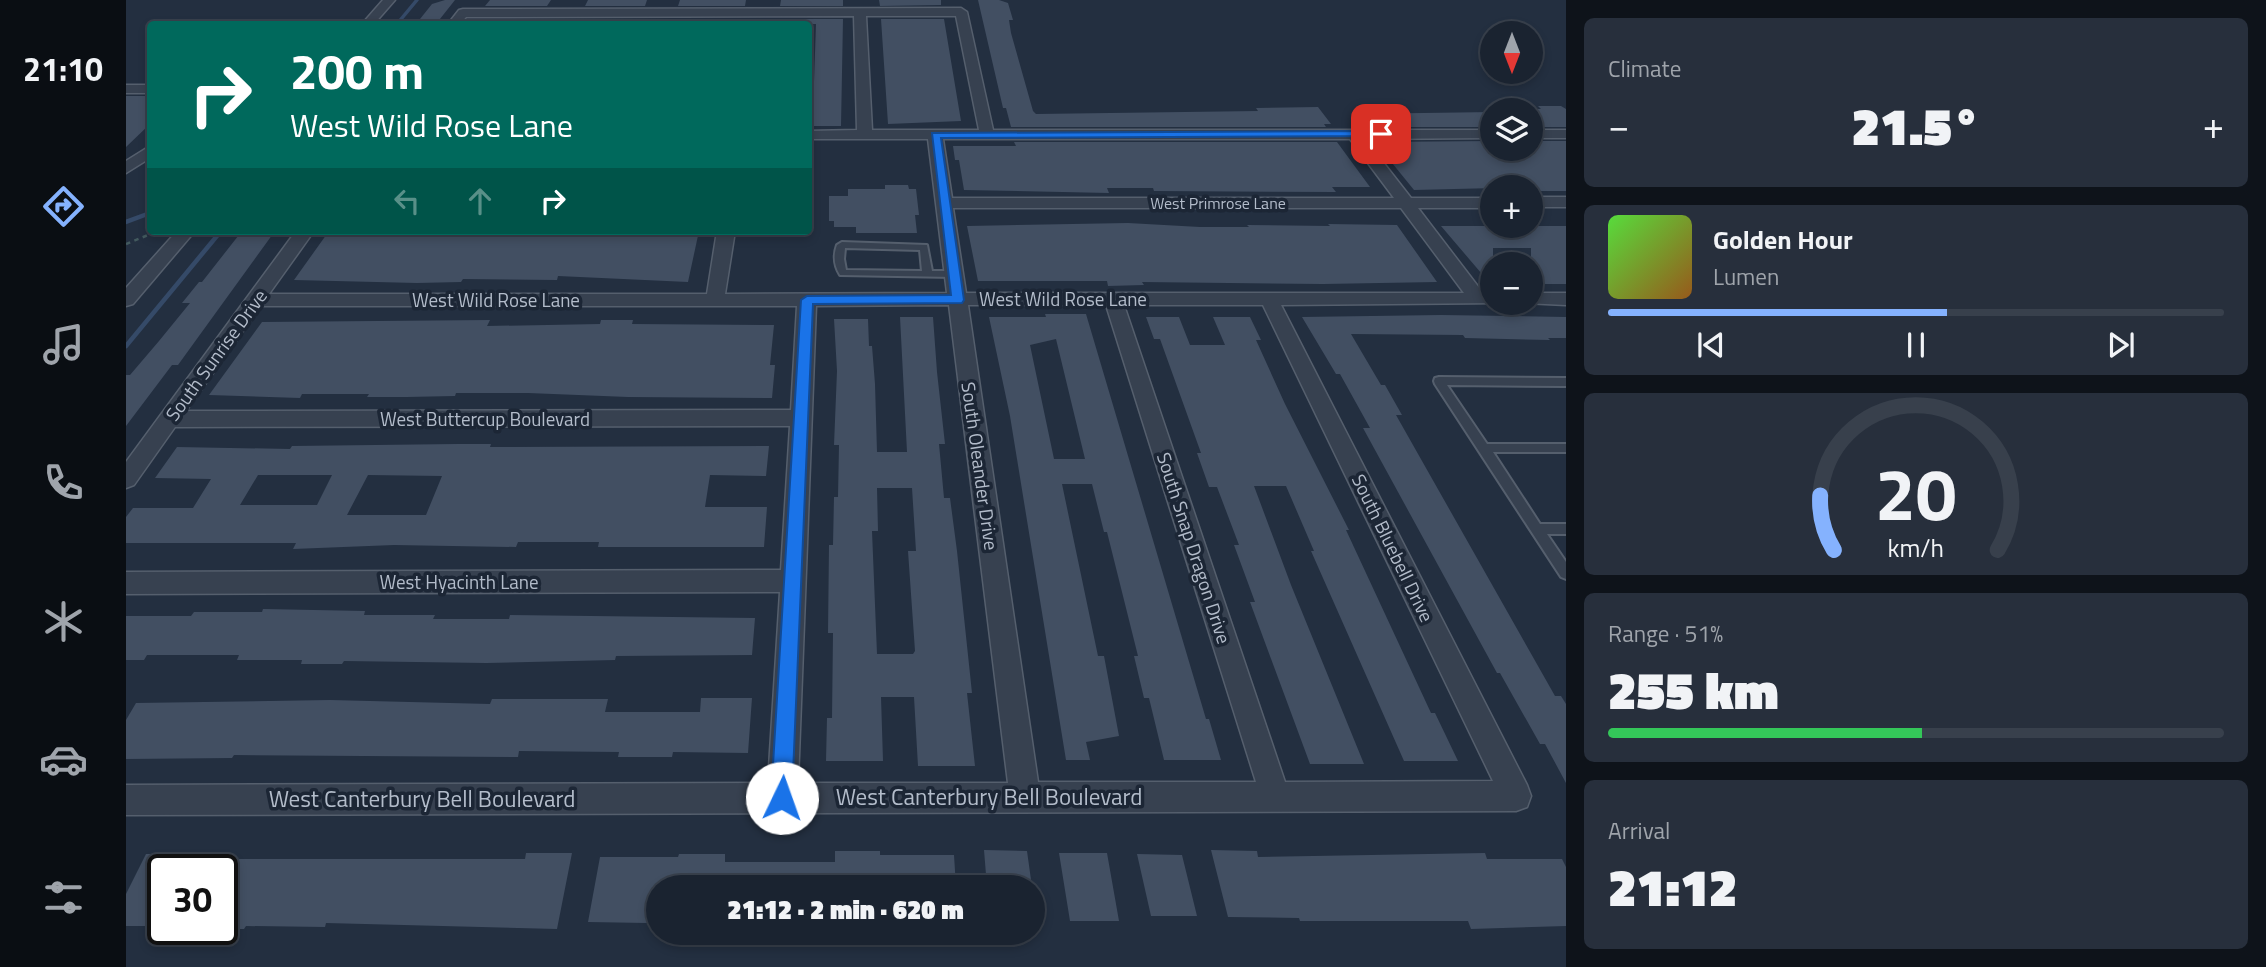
<!DOCTYPE html>
<html lang="en">
<head>
<meta charset="utf-8">
<style>
	:root { --surface:#1a2330; --page:#272f3c; --text:#f1f3f6; --muted:#9fa4ab; --line:#38404c; --accent:#85b2fe }
	body { margin:0; font-family:"Titillium Web",sans-serif; background:var(--page); color:var(--text); height:100vh; display:flex; flex-direction:column; font-size:26px; white-space:nowrap }
	* { box-sizing:border-box; margin:0 }
	p { font-size:23px; color:var(--muted) }
	.icon { flex:none; width:38px; height:38px; fill:none; stroke:currentColor; stroke-width:2; stroke-linecap:round; stroke-linejoin:round }
	.map { position:relative; flex:1; overflow:hidden }
	.panel { display:flex; flex-direction:column; gap:18px; padding:18px; background:#0e131a; width:700px }
	.panel>* { flex:none }
	.guide { position:absolute; left:21px; top:21px; width:665px; height:214px; border-radius:7px; box-shadow:0 4px 10px #0003,0 0 0 2px var(--line); background:#00695c; color:#fff; overflow:hidden }
	.needle { width:46px; rotate:180deg }
	.tools { position:absolute; left:1354px; top:21px; display:grid; gap:14px }
	.tools a { display:grid; place-items:center; width:63px; height:63px; border-radius:50%; background:var(--surface); box-shadow:0 4px 10px #0003,0 0 0 2px var(--line); font-size:35px }
	.speed { position:absolute; left:21px; top:854px; display:flex; gap:14px; font-size:35px; font-weight:700; text-align:center }
	.speed>* { display:grid; place-content:center; width:91px; height:91px; border-radius:50%; background:var(--surface); box-shadow:0 4px 10px #0003,0 0 0 2px var(--line); line-height:1 }
	.speed .limit { border:4px solid #111; border-radius:10px; background:#fff; color:#111 }
	.pin { position:absolute; display:grid; place-items:center; width:60px; height:60px; color:#fff; margin:-30px; border-radius:14px; box-shadow:0 4px 10px #0006 }
	.me { position:absolute; width:77px; margin:-38px; rotate:3deg; stroke-linejoin:round; filter:drop-shadow(0 0 5px #0008) }
	.turn { display:flex; align-items:center; gap:24px; height:147px; padding:0 28px; font-size:32px }
	.turn .icon { width:91px; height:91px; stroke-width:2.5 }
	.turn b { display:block; font-size:49px; line-height:60px }
	.lanes { display:flex; align-items:center; height:66px; padding:0 28px; background:#0003; justify-content:center; gap:35px; direction:ltr }
	.lanes .off { opacity:.35 }
	.big { font-size:52px; font-weight:800; line-height:1.1 }
	.panel .card { flex:1; display:flex; flex-direction:column; justify-content:center; gap:10px; min-width:0; padding:0 24px; border-radius:10px; background:var(--page) }
	.panel .dial { align-items:center; gap:0 }
	.dial svg { height:182px; overflow:visible; fill:none; stroke:var(--line); stroke-width:7; stroke-linecap:round; text-anchor:middle }
	.dial text { fill:var(--text); stroke:none }
	.song { display:flex; align-items:center; gap:21px }
	.cover { width:84px; height:84px; border-radius:10px; background:linear-gradient(135deg,hsl(110 70% 55%),hsl(30 70% 35%)) }
	.played { height:7px; border-radius:4px; background:linear-gradient(90deg,var(--accent) 55%,var(--line) 55%) }
	.keys { display:flex; justify-content:space-around; direction:ltr }
	.heat { display:flex; justify-content:space-between; align-items:center; font-size:38px; direction:ltr }
	.charge { height:10px; border-radius:5px; background:linear-gradient(90deg,#34c759 51%,var(--line) 0) }
	.trip { position:absolute; left:520px; top:875px; width:399px; height:70px; border-radius:35px; background:var(--surface); box-shadow:0 4px 10px #0003,0 0 0 2px var(--line); font-weight:800; line-height:70px; text-align:center }
	main { display:flex; flex:1; min-height:0 }
	.tab-bar { display:flex; flex-direction:column; width:126px; justify-content:space-around; align-items:center; background:#0a0e13; color:var(--muted) }
	.tab-bar .icon { width:49px; height:49px }
	.tab-bar .current { color:var(--accent) }
	.tab-bar b { font-size:32px; color:var(--text) }
	.map>svg:first-child { display:block }
	.lines { fill:none; stroke-linecap:round; stroke-linejoin:round }
	.stream-far1 { stroke:#354a68; stroke-width:3.5 }
	.stream { stroke:#354a68; stroke-width:4.5 }
	.building { fill:#424f62; fill-rule:evenodd }
	.lane-casing { stroke:#555f6d; stroke-width:4 }
	.street-casing { stroke:#555f6d; stroke-width:3 }
	.path { stroke:#435a5e; stroke-width:2.5; stroke-dasharray:4.5 4.5; stroke-linecap:butt }
	.lane { fill:#374150; fill-rule:evenodd }
	.street { fill:#374150; fill-rule:evenodd }
	.route { fill:#1a73e8; stroke:#114b97; stroke-width:2 }
	.labels { text-anchor:middle; stroke-width:7; stroke-linejoin:round; paint-order:stroke }
	.far-street-label { font-size:16px; fill:#b3bcca; stroke:#1c2635 }
	.street-label { font-size:19px; fill:#b3bcca; stroke:#1c2635 }
	.near-street-label { font-size:23px; fill:#b3bcca; stroke:#1c2635 }
</style>
</head>
<body>
<main>
<nav class="tab-bar">
<b>21:10</b>
<svg class="icon current" aria-label="directions" viewBox="0 0 24 24"><path d="M12 3l9 9-9 9-9-9zM9 14v-3h6M13 9l2 2-2 2"/></svg>
<svg class="icon" aria-label="music" viewBox="0 0 24 24"><path d="M9 18V5l10-2v13"/><circle cx="6" cy="18" r="3"/><circle cx="16" cy="16" r="3"/></svg>
<svg class="icon" aria-label="phone" viewBox="0 0 24 24"><path d="M5 4h4l2 5-3 2q2 4 5 5l2-3 5 2v4C11 20 4 13 5 4z"/></svg>
<svg class="icon" aria-label="climate" viewBox="0 0 24 24"><path d="M12 3v18M4 7l16 10M4 17L20 7"/></svg>
<svg class="icon" aria-label="car" viewBox="0 0 24 24"><path d="M5 17H2v-5l4-1 3-4h7l3 4 3 1v5h-3M9 17h6M6 11h13"/><circle cx="7" cy="17" r="2"/><circle cx="17" cy="17" r="2"/></svg>
<svg class="icon" aria-label="filters" viewBox="0 0 24 24"><path d="M4 7h16M4 17h16"/><circle cx="9" cy="7" r="2"/><circle cx="15" cy="17" r="2"/></svg>
</nav>
<div class="map">
<svg width="1440" height="967" viewBox="0 0 1440 967">
	<rect width="100%" height="100%" fill="#232f40"/>
	<g class="lines">
		<path class="stream-far1" d="M271,24L291,0"/>
		<path class="stream" d="M0,222L24,213
			M0,346L95,231"/>
	</g>
	<path class="building" d="M319,0H329L310,24H290L306,4Z
		M364,0H425L421,6H359Z
		M462,0H521L519,6H459Z
		M554,0H620L619,6H552Z
		M655,0H717V6H654Z
		M753,0H815V5L754,6Z
		M852,0H873L882,3L887,20H883L885,33L907,111L910,114L1132,111L1130,108L1192,107L1205,124H1198L1200,127H885L880,108H877Z
		M414,19L411,24H347L350,20Z
		M452,19H514L512,24H449Z
		M547,19H617L615,24H545Z
		M653,19H717L715,126H683L684,110H687L690,24H652Z
		M755,19H818L835,121L762,124Z
		M24,96V124L0,147V96Z
		M1412,106H1435L1440,109V127H1405V109H1415Z
		M1367,112V127H1237L1227,114Z
		M1367,141V149H1405V141H1440V191H1405V187L1288,190L1249,142Z
		M888,142H1211L1244,187H1206L1210,192L1028,191L1027,188H981L983,193L838,190L833,160H829L827,146H890Z
		M759,185H782L783,189H790L793,215H789L791,233H730V227H708V221H703V196H722V189H759Z
		M1002,223L1074,227H1123L1121,225L1204,226L1202,224L1271,225L1311,282L1197,284L1016,282L1018,285L982,286L981,281H852L841,226Z
		M1315,226H1440V284H1405V248H1367V287Z
		M116,231H149L52,365H46L0,426V375H4L33,341L64,303H56L73,282H76Z
		M203,231H573L562,282L432,276L431,280L337,279L335,282L291,283L168,280Z
		M919,314H960L1080,719H1083L1095,760H1038L1023,698H1018L1008,656H1012L981,532H978L966,484H936L972,656H978L993,736L960,742L964,760H940L884,416L863,317H920ZM930,339L959,459H928L904,345Z
		M1315,315L1440,317V338H1422L1424,340L1339,338L1337,335L1225,334L1255,385H1259L1276,415H1270L1429,696H1435L1440,704V783L1419,744H1414L1374,673H1371L1237,428H1244L1214,374H1210L1176,317Z
		M774,317H807L811,372L819,444H813L818,498H824L831,551L846,693H841L849,766H792L788,697H755L757,761H700L701,718H706L707,633H702L703,545H707L708,497H712L713,445H708L711,371L708,319H742L743,346H746L749,384L751,452H781ZM751,488H786L790,551H782L789,651L787,654H751L746,531H752Z
		M1020,317H1053L1064,345H1099L1087,317H1124L1135,340H1130L1159,404L1223,530H1220L1305,713H1309L1332,761H1278L1185,551H1188L1160,486H1128L1165,585L1238,764H1184L1124,602H1129L1108,545H1113L1091,487H1083L1071,453H1075L1034,339H1028Z
		M364,320L361,326L474,324L475,320H507L506,324L648,325L644,365H649L646,398L502,397L402,393H330L329,396L280,397H241L243,394H176L174,398L83,395L136,322Z
		M331,444H365L364,447L643,446L640,476L584,475L579,507H641L638,547H472L473,542H392L390,547L268,545L167,549L170,543H0V517L7,508H67L85,479L29,478L51,447L164,449L166,446ZM132,475H206L191,505H114ZM242,475L316,476L300,515H221Z
		M137,609L239,611L238,615H309L307,619H383L384,615L629,618L626,655L490,656L489,660L360,663L218,661L216,664H175L176,660H111L113,655H21L18,660H0V616H65L68,612H136Z
		M575,698H626L622,753L547,752L546,757H492L493,752L393,751L392,757L108,755L106,758L0,759V720L10,703L204,700L364,704L366,699H482L479,712H574Z
		M858,850L901,851L906,887H861Z
		M1085,850L1131,851L1132,857L1359,853L1361,859H1436L1440,867V926L1345,929L1342,921H1174L1173,918L1102,917Z
		M709,851H754V855H828L830,887H526L521,923L462,922L474,857H552L553,854H599V862H709Z
		M400,853H446L431,929L200,923L199,927L120,926L118,929H96V859H399Z
		M933,853H981L993,921H944Z
		M20,854H67L59,870H37V916L32,926H0V894Z
		M1011,854L1056,855L1071,916H1025Z"/>
	<g class="lines">
		<g class="lane-casing">
			<path id="lane" d="M716,242L801,245L806,271H828L833,274L828,277L714,275C708,265 707,256 711,245ZM719,248L794,250L796,271L720,270L718,259Z
				M1313,377L1440,378V386L1321,385L1361,444H1440V452H1367L1414,524H1440V534H1421L1440,562V579L1435,577L1309,384L1308,381L1309,378Z"/>
		</g>
		<g class="street-casing">
			<path id="street" d="M257,0H269L248,24H236Z
				M835,8L841,12L867,130H1367V138L1239,139L1285,198H1367V208H1292L1357,293H1367V303H1374L1155,305L1401,785L1405,796L1401,807L1390,811L0,815V785L642,783L654,592L0,594V572L655,570L664,426L49,427L8,485L0,488V462L170,231H188L143,294H581L591,231H609L599,294L821,293L802,139H682V131L731,130L728,16L340,17L334,24H322L333,10L337,9ZM740,16H830L853,130H746ZM817,139H1224L1268,198H826ZM827,208H1275L1338,293H840ZM823,305L882,783H672L690,306ZM842,305H980L1130,782H912ZM998,305H1137L1367,781L1159,782ZM135,306H671L665,410L60,411Z
				M0,85H24V93H0Z
				M1405,130H1440V138H1405Z
				M24,146V158L0,173V161Z
				M1405,197H1440V207H1405Z
				M51,231H69L7,304L0,306V288Z
				M1405,293H1440V305L1398,303H1405Z"/>
		</g>
		<path class="path" d="M0,244L32,231"/>
		<use href="#lane" class="lane"/>
		<use href="#street" class="street"/>
	</g>
	<path class="route" d="M1255,131L1261,134L1259,136L815,138L838,300L836,303L687,304L666,798L663,805L656,808L648,805L645,798L675,300L681,296L825,295L806,133Z"/>
	<g class="labels">
		<g class="far-street-label">
			<text x="1092" y="209">West Primrose Lane</text>
		</g>
		<g class="street-label">
			<text x="937" y="306">West Wild Rose Lane</text>
			<text x="370" y="307">West Wild Rose Lane</text>
			<text transform="translate(90 355) rotate(-54)" y="7">South Sunrise Drive</text>
			<text x="359" y="426">West Buttercup Boulevard</text>
			<text transform="translate(854 466) rotate(82)" y="7">South Oleander Drive</text>
			<text transform="translate(1068 548) rotate(72)" y="7">South Snap Dragon Drive</text>
			<text transform="translate(1267 548) rotate(64)" y="7">South Bluebell Drive</text>
			<text x="333" y="589">West Hyacinth Lane</text>
		</g>
		<g class="near-street-label">
			<text x="863" y="805">West Canterbury Bell Boulevard</text>
			<text x="296" y="807">West Canterbury Bell Boulevard</text>
		</g>
	</g>
</svg>
<div class="tools">
<a><svg class="needle" viewBox="-14 -14 28 28"><path d="M0-13l5 13h-10z" fill="#e53935"/><path d="M0 13l5-13h-10z" fill="#9fa4ab"/></svg></a>
<a><svg class="icon" aria-label="layers" viewBox="0 0 24 24"><path d="M12 4l9 5-9 5-9-5zM3 14l9 5 9-5"/></svg></a>
<a>+</a>
<a>−</a>
</div>
<div class="speed"><div class="limit">30</div></div>
<div class="pin" style="left:1255px;top:134px;background:#d93025"><svg class="icon" aria-label="arrive" viewBox="0 0 24 24"><path d="M6 21V4h12l-3 4 3 4H6"/></svg></div>
<svg class="me" style="left:656px;top:798px" viewBox="-20 -20 40 40"><circle r="19" fill="#fff"/><path d="M0-13L10 11 0 6-10 11z" fill="#1a73e8"/></svg>
<div class="trip">21:12 · 2 min · 620 m</div>
<div class="guide">
<div class="turn"><svg class="icon" aria-label="right" viewBox="0 0 24 24"><path d="M7 20v-9h11M14 6l5 5-5 5"/></svg><div><b>200 m</b>West Wild Rose Lane</div></div>
<div class="lanes"><svg class="icon off" aria-label="left" viewBox="0 0 24 24"><path d="M17 20v-9H6M10 6l-5 5 5 5"/></svg><svg class="icon off" aria-label="ahead" viewBox="0 0 24 24"><path d="M12 20V5M6 11l6-6 6 6"/></svg><svg class="icon" aria-label="right" viewBox="0 0 24 24"><path d="M7 20v-9h11M14 6l5 5-5 5"/></svg></div>
</div>
</div>
<section class="panel">
<div class="card"><p>Climate</p>
<div class="heat"><a>−</a><b class="big">21.5°</b><a>+</a></div>
</div>
<div class="card">
<div class="song"><i class="cover"></i><div><b>Golden Hour</b><p>Lumen</p></div></div>
<div class="played"></div>
<div class="keys"><svg class="icon" aria-label="previous" viewBox="0 0 24 24"><path d="M18 5L8 12l10 7zM5 5v14"/></svg><svg class="icon" aria-label="pause" viewBox="0 0 24 24"><path d="M8 5v14M16 5v14"/></svg><svg class="icon" aria-label="next" viewBox="0 0 24 24"><path d="M6 5l10 7-10 7zM19 5v14"/></svg></div>
</div>
<div class="card dial"><svg viewBox="0 0 100 80">
<path d="M14 69A42 42 0 1 1 86 69"/>
<path d="M14 69A42 42 0 0 1 8 45" stroke="#85b2fe"/>
<text x="50" y="56" font-size="32" font-weight="700">20</text>
<text x="50" y="72" font-size="11">km/h</text>
</svg></div>
<div class="card"><p>Range · 51%</p><b class="big">255 km</b><div class="charge"></div></div>
<div class="card"><p>Arrival</p><b class="big">21:12</b></div>
</section>
</main>
</body>
</html>
